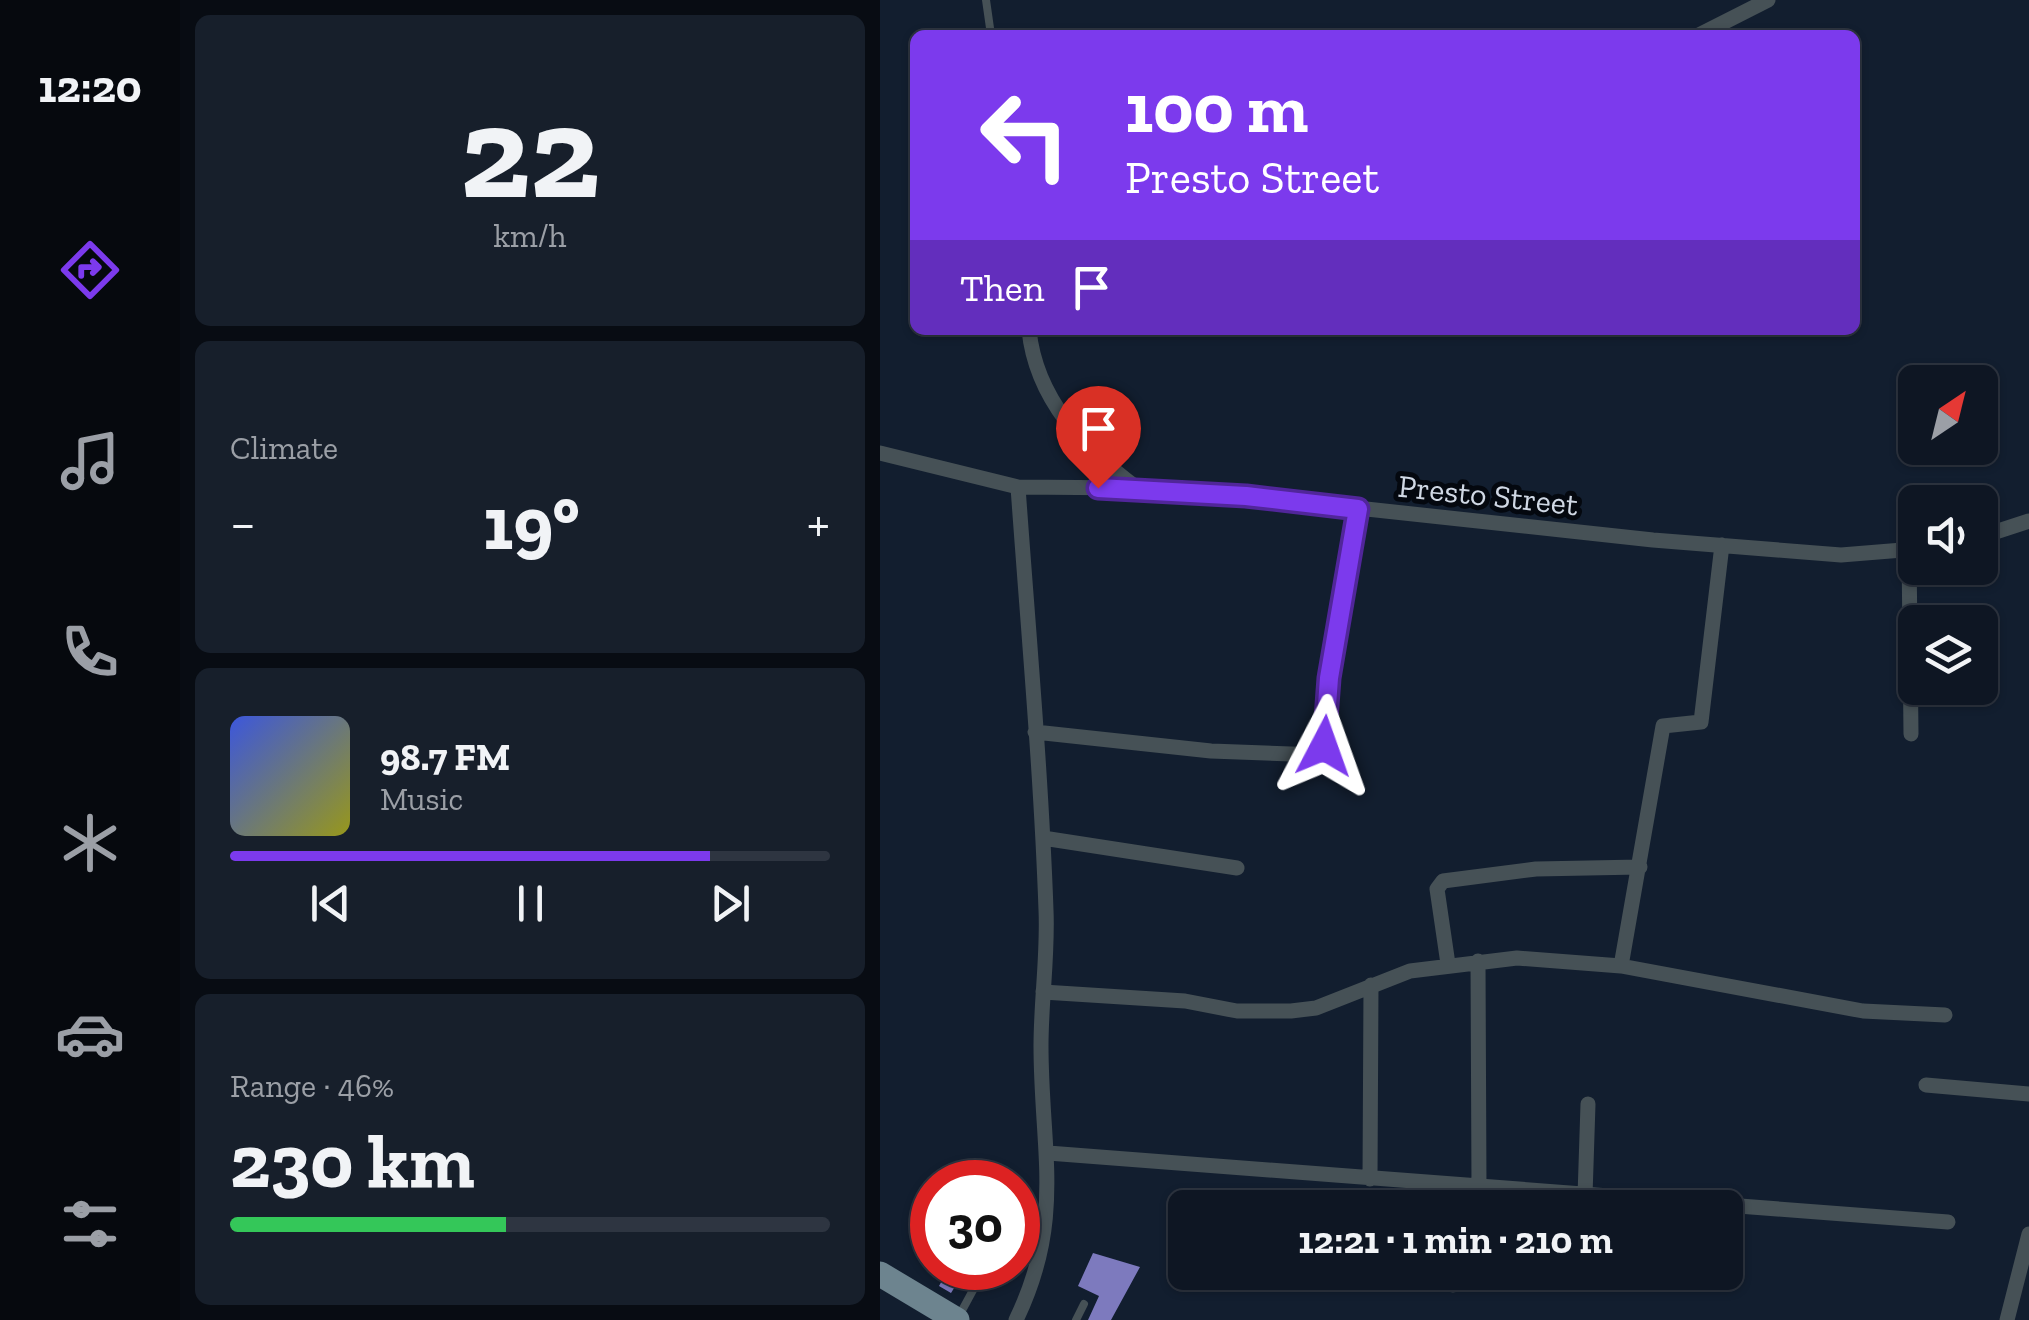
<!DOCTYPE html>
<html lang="en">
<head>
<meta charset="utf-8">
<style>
	:root { --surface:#0e1623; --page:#171f2b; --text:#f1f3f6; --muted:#9b9fa6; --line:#2e3541; --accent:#7c3aed }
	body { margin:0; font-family:"Zilla Slab",serif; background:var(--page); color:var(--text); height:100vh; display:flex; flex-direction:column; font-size:38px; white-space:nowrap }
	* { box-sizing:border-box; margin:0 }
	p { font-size:32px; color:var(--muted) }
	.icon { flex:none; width:55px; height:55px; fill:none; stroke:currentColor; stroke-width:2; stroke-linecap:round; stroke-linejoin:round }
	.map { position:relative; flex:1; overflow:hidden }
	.sheet { display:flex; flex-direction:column; gap:15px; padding:15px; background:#080c13; width:700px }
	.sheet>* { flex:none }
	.hud { position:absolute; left:30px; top:30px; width:950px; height:305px; border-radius:15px; box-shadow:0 2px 8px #0004,0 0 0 2px var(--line); background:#7c3aed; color:#fff; overflow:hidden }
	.needle { width:65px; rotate:35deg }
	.fabs { position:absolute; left:1018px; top:365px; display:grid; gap:20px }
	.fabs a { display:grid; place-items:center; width:100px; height:100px; border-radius:15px; background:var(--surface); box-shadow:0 2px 8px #0004,0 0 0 2px var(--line); font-size:50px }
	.speed { position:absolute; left:30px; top:1160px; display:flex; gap:20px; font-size:50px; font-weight:700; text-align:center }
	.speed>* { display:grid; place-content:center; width:130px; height:130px; border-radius:50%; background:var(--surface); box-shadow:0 2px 8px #0004,0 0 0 2px var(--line); line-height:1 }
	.speed .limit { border:15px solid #d22; background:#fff; color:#111 }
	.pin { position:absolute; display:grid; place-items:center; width:85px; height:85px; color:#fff; margin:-102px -42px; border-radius:50% 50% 50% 0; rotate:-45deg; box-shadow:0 0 10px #0007 }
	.pin .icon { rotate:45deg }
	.me { position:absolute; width:110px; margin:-55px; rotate:4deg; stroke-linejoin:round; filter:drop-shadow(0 0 8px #0008) }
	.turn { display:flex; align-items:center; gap:35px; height:210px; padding:0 50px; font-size:45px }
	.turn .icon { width:130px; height:130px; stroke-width:2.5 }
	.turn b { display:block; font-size:70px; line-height:85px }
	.then { display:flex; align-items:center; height:95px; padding:0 50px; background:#0003; gap:20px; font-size:38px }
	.big { font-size:75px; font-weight:800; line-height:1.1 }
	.sheet .tile { flex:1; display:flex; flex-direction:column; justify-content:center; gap:15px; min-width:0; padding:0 35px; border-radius:15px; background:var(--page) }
	.sheet .dial { align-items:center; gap:0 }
	.dial b { font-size:130px; line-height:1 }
	.song { display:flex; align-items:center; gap:30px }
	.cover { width:120px; height:120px; border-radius:15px; background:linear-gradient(135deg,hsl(230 70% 55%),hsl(60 70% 35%)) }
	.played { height:10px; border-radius:5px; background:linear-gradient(90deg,var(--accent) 80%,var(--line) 80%) }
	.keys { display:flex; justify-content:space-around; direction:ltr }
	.heat { display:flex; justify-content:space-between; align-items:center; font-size:55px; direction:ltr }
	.charge { height:15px; border-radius:8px; background:linear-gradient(90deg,#34c759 46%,var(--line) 0) }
	.trip { position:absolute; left:288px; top:1190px; width:575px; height:100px; border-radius:15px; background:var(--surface); box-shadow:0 2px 8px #0004,0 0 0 2px var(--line); font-weight:800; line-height:100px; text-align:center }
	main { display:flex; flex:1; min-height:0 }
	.tabs { display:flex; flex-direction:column; width:180px; justify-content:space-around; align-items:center; background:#06090e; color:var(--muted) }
	.tabs .icon { width:70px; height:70px }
	.tabs .selected { color:var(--accent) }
	.tabs b { font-size:45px; color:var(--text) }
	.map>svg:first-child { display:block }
	.building { fill:#7d7abe }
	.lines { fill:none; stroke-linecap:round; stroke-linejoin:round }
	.lane { stroke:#465156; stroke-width:8 }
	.street { stroke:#465156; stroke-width:15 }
	.primary { stroke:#6d848f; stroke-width:25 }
	.route-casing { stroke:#51269a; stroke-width:25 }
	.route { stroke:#7c3aed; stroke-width:18 }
	.labels { text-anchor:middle; stroke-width:10; stroke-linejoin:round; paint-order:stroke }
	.street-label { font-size:32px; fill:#d0d8e4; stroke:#04080f }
</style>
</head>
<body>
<main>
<nav class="tabs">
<b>12:20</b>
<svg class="icon selected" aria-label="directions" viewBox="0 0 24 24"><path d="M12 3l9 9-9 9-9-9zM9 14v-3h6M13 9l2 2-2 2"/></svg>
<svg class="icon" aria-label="music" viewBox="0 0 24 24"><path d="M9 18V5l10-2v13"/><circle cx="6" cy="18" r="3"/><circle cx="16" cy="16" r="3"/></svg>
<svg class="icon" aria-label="phone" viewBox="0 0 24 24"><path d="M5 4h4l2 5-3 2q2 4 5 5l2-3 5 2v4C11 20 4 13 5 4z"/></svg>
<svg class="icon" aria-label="climate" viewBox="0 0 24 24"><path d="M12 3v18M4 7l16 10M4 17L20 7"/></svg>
<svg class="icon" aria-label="car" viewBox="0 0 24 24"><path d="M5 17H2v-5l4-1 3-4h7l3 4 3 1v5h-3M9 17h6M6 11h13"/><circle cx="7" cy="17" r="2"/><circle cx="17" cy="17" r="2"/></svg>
<svg class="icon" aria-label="filters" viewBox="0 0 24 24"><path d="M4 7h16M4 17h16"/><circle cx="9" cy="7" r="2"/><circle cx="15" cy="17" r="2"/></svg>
</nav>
<section class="sheet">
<div class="tile dial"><b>22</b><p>km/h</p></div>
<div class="tile"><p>Climate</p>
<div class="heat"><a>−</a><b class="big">19°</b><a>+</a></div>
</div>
<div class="tile">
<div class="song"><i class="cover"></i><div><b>98.7 FM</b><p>Music</p></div></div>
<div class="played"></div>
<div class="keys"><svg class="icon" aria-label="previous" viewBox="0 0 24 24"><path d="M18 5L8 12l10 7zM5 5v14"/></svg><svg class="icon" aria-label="pause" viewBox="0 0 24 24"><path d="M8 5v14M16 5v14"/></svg><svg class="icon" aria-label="next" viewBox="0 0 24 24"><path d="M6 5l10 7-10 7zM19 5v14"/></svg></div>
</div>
<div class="tile"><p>Range · 46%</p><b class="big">230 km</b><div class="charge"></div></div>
</section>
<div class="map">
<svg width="1149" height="1320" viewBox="0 0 1149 1320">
	<rect width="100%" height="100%" fill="#121e2f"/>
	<path class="building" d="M213,1253L260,1267L231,1320H208L219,1296L198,1286Z
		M69,1268L83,1274L71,1293L59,1286Z"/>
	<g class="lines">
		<path class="lane" d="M106,0L111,35
			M79,1316L105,1268
			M196,1320L204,1304"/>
		<path class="street" d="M819,35L888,0
			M149,330C156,399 204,449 257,488
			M0,453L138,487L257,488L366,496L773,540L961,555L1035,549
			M1100,537L1149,521
			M1029,550L1031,734
			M155,732L331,751L439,755L444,746L449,678L478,509
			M163,838L357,868
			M598,961L599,1187
			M568,964L557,889L563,881L656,869L760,867
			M741,966L783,726L821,722L842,545
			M163,992L305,1001L357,1011H411L436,1008L530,971L637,958L741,966L983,1011L1065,1015
			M1046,1085L1149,1094
			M168,1153L1068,1222
			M490,1179L491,985
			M705,1196L708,1104
			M574,1208L575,1187
			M573,1285V1272
			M136,1320C185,1219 161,1151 161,1046C161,1000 168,955 166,910C161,769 148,628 138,487
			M1127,1320L1149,1234"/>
		<path class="primary" d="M0,1274L77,1320"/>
	</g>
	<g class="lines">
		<g class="route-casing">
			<path id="route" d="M218,488L366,496L478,509L449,678L444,746"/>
		</g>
		<use href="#route" class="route"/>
	</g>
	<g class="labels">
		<g class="street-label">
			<text transform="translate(608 495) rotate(6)" y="11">Presto Street</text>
		</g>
	</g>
</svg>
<div class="fabs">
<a><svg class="needle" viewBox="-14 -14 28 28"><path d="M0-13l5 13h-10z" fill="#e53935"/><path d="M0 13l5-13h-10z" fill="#9b9fa6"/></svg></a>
<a><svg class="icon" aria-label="sound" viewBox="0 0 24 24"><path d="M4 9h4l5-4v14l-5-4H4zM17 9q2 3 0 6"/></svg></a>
<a><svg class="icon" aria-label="layers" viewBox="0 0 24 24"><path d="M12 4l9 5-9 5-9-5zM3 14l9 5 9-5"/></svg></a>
</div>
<div class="speed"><div class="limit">30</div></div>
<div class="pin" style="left:218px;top:488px;background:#d93025"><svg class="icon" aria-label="arrive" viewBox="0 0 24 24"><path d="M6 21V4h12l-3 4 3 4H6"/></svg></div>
<svg class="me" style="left:444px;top:746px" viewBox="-20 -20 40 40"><path d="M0-17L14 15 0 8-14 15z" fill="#7c3aed" stroke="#fff" stroke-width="4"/></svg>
<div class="trip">12:21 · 1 min · 210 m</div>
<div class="hud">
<div class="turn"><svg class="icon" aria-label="left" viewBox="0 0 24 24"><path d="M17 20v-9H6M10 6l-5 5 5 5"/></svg><div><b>100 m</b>Presto Street</div></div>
<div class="then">Then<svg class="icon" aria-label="arrive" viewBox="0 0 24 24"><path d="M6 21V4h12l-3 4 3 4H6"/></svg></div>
</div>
</div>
</main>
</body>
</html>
